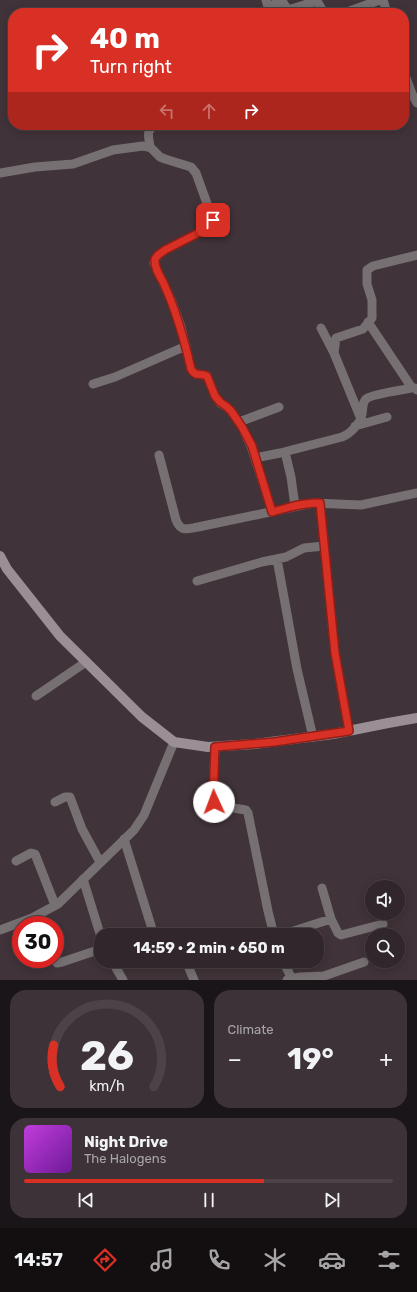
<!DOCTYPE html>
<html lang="en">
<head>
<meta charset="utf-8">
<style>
	:root { --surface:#30262b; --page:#3c3237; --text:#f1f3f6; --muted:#a8a5a9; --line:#4b4347; --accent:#d93025 }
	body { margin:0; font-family:Rubik,sans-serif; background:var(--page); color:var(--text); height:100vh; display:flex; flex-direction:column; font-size:15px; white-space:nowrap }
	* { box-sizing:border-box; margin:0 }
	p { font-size:13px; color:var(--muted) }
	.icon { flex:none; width:22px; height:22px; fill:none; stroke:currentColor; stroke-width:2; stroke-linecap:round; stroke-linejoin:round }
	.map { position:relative; height:980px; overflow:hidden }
	.sheet { display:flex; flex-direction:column; gap:10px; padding:10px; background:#1a1518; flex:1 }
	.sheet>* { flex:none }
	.top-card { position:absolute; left:8px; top:8px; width:401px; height:122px; border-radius:16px; box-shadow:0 2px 10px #0003,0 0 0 1px var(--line); background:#d93025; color:#fff; overflow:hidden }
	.controls { position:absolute; left:365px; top:880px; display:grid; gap:8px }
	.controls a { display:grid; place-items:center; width:40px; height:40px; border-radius:50%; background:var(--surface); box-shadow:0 2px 10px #0003,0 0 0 1px var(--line); font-size:20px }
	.speed { position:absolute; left:12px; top:916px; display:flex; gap:8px; font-size:20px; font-weight:700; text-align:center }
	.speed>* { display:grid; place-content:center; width:52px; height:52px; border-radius:50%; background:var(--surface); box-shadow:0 2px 10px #0003,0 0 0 1px var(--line); line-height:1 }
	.speed .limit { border:6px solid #d22; background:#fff; color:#111 }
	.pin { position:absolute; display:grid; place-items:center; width:34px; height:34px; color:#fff; margin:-17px; border-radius:8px; box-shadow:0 2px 6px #0006 }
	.me { position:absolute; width:44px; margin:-22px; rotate:358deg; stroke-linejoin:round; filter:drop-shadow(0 0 3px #0008) }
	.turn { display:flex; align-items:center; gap:14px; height:84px; padding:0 16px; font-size:18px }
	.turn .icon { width:52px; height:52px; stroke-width:2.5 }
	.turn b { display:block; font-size:28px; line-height:34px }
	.lanes { display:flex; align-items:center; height:38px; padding:0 16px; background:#0003; justify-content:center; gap:20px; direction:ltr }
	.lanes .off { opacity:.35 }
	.big { font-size:30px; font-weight:700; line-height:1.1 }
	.sheet .tile { flex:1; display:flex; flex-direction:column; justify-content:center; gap:6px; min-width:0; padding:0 14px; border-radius:16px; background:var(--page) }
	.sheet .dial { align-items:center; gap:0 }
	.dial svg { height:104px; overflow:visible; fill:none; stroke:var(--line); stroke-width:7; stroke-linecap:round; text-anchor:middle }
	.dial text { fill:var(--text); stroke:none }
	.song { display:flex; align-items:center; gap:12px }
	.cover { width:48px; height:48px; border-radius:6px; background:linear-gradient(135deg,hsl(290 70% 55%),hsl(280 70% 35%)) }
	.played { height:4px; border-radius:2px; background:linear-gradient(90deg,var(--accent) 65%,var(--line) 65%) }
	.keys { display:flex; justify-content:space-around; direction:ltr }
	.heat { display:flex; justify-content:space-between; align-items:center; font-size:22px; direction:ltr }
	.sheet .tiles { flex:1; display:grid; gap:10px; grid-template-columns:1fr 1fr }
	.tile:last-child { grid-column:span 2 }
	.trip { position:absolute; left:94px; top:928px; width:230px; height:40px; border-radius:16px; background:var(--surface); box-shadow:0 2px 10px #0003,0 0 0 1px var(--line); font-weight:700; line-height:40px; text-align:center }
	.menu { display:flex; height:64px; justify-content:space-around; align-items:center; background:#130f11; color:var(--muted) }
	.menu .icon { width:28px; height:28px }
	.menu .active { color:var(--accent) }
	.menu b { font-size:18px; color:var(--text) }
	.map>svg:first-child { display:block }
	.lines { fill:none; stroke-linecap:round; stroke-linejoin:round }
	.street { stroke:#767073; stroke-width:9 }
	.secondary { stroke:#998f94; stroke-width:10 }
	.route-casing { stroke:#8d1f18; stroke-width:10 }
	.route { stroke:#d93025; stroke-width:7 }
</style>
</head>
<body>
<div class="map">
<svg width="417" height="980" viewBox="0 0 417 980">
	<rect width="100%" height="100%" fill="#403339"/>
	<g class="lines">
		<path class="street" d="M266,0L268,7L282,1L290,13
			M383,0L387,13
			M288,10L317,1L324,13
			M344,13L380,0
			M404,72L412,94L417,103
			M150,147C149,137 145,130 156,125
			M0,173L35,167L73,164L113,150L143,146L151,148L160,157L165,159L191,167L196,173L213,220V223L210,227L165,250C160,254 155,256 154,263L172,302L181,327L191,369C195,377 200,373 207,376L215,396L220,403L227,407L231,411L242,427L251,446L272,511
			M368,322L412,388
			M321,328L334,353
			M93,384L115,377L186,346
			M361,419L334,353L336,338L363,329L372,318V300L367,284V270L373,266L417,255
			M239,422L279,407
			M355,426L387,417
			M285,452L291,477L295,506
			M159,455L176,520C181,532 186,529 198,527L313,503L361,505L417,493
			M255,458L280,453L342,437C350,434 361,423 362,414C363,409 362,403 366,399C371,394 404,390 412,388H415L417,390
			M320,503L335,653L349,731
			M277,559L297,669L313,737
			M197,581L262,562L286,557L304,548L324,546
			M36,696L86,662
			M215,747L213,799L214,803L221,806L246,810L248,813L268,911L274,935
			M55,802L65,797H70L82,829L100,862
			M124,839L153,932L155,935
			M16,861L31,853L35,854L55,905
			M83,879L101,937
			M322,888L331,919
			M39,915L42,925
			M0,930L32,918L58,904L134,830L144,815L174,742
			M281,935L331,919L338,933L341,935L383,924
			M55,959L57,963L62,962L101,949
			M112,961L123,980
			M186,961L194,980
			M283,961L292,979
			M287,980L300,977L324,976L364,962"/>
		<path class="secondary" d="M0,556L7,569L60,636L142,717L174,742L208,747L254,744L333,734L388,723L417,718"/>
	</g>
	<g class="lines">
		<g class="route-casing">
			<path id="route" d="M213,220L212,225L210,227L165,250L158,255L155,259C154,267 159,275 163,282C176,310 184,338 191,369C196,378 200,372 207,376L215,396L220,402L227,407L231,411L242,427L252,446L272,512C287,508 304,502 320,503L335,653L349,731L274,742L215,747L213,799L214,802"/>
		</g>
		<use href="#route" class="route"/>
	</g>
</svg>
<div class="controls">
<a><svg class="icon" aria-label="sound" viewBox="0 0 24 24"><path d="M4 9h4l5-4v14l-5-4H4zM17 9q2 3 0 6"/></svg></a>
<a><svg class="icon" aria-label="search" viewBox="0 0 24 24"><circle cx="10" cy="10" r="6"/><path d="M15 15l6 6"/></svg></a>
</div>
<div class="speed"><div class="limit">30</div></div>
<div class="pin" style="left:213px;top:220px;background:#d93025"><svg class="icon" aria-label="arrive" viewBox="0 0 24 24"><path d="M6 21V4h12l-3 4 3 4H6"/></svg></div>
<svg class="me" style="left:214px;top:802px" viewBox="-20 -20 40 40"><circle r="19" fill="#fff"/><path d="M0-13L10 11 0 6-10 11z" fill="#d93025"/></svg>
<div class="trip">14:59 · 2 min · 650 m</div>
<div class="top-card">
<div class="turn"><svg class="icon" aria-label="right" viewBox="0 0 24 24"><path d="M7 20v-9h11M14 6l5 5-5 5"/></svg><div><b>40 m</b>Turn right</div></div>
<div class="lanes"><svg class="icon off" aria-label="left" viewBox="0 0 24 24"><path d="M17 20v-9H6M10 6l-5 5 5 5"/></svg><svg class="icon off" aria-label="ahead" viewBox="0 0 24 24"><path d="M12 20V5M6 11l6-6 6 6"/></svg><svg class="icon" aria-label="right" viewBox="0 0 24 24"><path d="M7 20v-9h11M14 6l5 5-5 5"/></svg></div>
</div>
</div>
<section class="sheet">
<div class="tiles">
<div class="tile dial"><svg viewBox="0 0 100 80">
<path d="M14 69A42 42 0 1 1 86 69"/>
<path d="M14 69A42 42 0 0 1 9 37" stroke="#d93025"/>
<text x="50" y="56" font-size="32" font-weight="700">26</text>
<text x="50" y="72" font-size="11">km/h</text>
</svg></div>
<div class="tile"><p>Climate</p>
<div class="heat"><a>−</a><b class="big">19°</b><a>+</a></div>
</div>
<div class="tile">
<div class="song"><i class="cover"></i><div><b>Night Drive</b><p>The Halogens</p></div></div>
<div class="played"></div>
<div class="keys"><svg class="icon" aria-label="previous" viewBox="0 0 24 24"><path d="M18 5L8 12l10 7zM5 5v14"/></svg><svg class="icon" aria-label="pause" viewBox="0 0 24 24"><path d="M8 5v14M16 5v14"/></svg><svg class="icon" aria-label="next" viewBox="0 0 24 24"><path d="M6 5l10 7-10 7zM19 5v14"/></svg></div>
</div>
</div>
</section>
<nav class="menu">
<b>14:57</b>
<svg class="icon active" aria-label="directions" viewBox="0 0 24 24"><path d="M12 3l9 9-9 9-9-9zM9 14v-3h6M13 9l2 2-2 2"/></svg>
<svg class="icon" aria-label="music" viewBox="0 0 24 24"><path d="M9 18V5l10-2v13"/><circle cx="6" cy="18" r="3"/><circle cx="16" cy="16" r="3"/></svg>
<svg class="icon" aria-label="phone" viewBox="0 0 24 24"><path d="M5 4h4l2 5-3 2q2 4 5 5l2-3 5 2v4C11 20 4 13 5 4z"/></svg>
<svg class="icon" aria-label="climate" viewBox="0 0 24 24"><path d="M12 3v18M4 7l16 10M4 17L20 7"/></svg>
<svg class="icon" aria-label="car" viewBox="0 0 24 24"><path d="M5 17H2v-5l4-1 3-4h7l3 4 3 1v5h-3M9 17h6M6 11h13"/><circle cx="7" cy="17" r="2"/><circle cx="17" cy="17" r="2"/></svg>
<svg class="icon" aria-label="filters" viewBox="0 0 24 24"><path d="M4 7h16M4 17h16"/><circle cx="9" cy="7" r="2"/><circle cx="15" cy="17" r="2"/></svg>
</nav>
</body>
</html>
